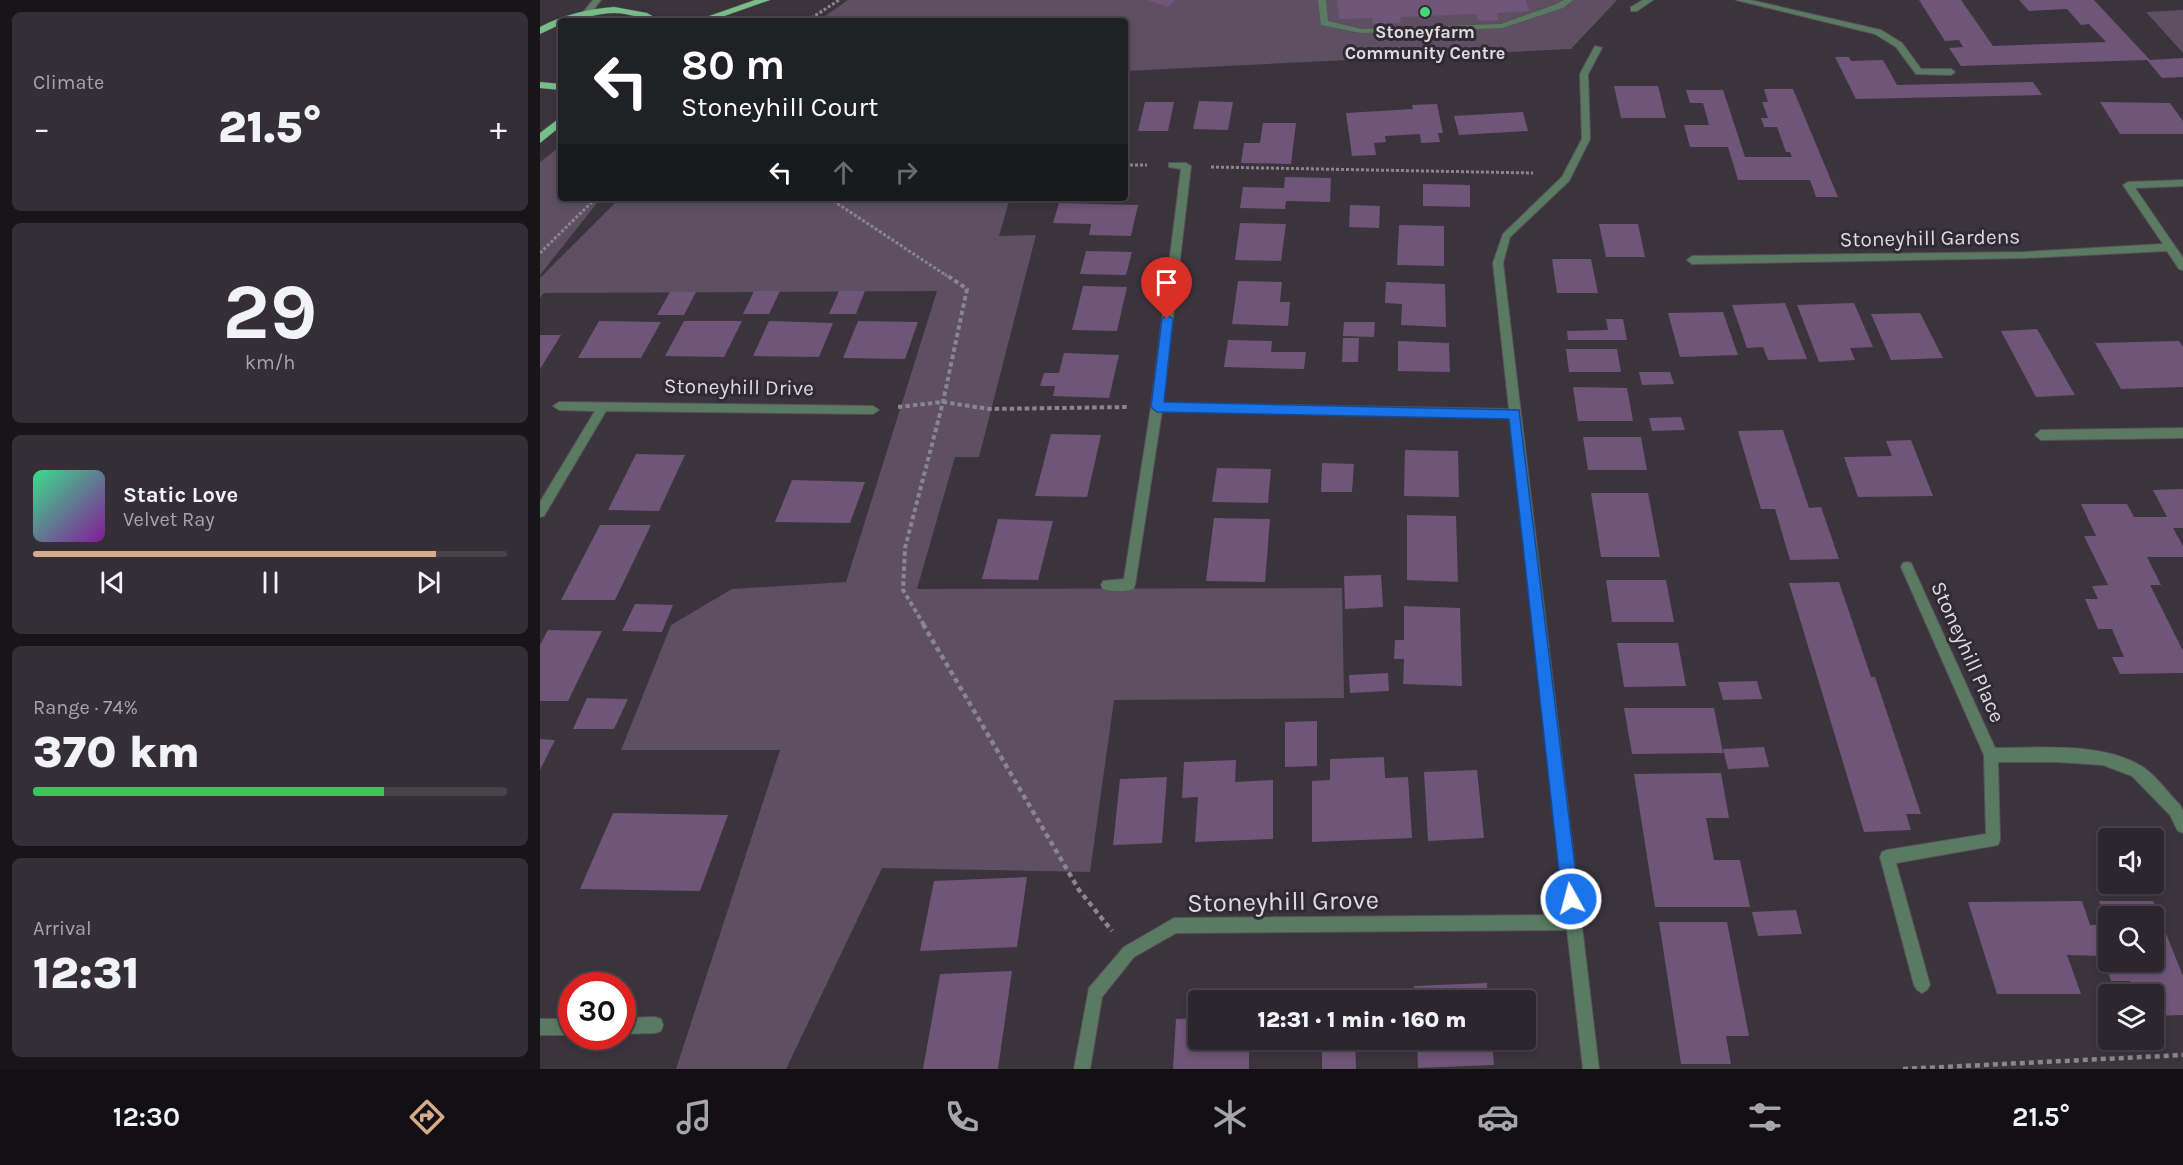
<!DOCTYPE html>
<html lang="en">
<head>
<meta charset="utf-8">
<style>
	:root { --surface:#2c272e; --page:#342f36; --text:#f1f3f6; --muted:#a6a5aa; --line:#48444a; --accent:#d6ab8b }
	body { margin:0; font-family:Karla,sans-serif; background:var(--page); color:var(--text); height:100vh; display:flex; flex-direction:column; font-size:22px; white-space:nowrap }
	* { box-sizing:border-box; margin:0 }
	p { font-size:20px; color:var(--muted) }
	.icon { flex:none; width:33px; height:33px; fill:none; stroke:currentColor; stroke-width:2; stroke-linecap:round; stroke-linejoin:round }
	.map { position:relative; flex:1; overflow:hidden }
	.panel { display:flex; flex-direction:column; gap:12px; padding:12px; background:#181519; width:540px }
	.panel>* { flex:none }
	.banner { position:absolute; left:18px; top:18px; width:570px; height:183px; border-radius:6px; box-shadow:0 3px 9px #0003,0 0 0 2px var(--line); background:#202124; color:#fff; overflow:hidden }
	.controls { position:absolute; left:1558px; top:828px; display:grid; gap:12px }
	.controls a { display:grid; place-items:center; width:66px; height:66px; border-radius:6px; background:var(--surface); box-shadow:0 3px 9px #0003,0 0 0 2px var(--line); font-size:30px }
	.speed { position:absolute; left:18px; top:972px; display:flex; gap:12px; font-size:30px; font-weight:700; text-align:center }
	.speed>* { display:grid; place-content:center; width:78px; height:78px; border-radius:50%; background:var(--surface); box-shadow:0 3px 9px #0003,0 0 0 2px var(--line); line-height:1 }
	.speed .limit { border:9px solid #d22; background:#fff; color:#111 }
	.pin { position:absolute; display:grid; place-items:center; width:51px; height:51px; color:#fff; margin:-62px -26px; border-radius:50% 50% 50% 0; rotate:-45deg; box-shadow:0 0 6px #0007 }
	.pin .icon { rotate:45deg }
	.me { position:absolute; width:66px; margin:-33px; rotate:353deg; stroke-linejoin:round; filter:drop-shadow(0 0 4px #0008) }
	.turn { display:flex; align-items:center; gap:21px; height:126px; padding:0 24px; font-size:27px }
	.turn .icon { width:78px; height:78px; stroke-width:2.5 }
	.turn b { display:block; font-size:42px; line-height:51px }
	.lanes { display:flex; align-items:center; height:57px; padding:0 24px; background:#0003; justify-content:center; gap:30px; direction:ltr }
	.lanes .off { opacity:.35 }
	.big { font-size:45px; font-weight:800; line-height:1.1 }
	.panel .widget { flex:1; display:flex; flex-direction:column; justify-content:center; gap:9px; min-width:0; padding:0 21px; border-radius:9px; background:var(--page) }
	.panel .dial { align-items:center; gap:0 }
	.dial b { font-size:78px; line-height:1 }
	.song { display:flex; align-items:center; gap:18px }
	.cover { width:72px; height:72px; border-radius:9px; background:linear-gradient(135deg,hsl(150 70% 55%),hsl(290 70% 35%)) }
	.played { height:6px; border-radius:3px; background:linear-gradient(90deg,var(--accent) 85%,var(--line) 85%) }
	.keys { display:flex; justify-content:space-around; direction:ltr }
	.heat { display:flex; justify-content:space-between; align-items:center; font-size:33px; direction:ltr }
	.charge { height:9px; border-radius:4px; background:linear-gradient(90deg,#34c759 74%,var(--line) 0) }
	.trip { position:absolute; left:648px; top:990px; width:348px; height:60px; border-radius:6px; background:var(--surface); box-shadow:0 3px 9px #0003,0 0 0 2px var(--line); font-weight:800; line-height:60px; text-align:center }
	.menu { display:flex; height:96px; justify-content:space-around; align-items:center; background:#121012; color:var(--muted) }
	.menu .icon { width:42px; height:42px }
	.menu .selected { color:var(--accent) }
	.menu b { font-size:27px; color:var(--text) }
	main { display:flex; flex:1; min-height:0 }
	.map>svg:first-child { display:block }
	.green { fill:#5e4f63 }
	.building { fill:#6f5578 }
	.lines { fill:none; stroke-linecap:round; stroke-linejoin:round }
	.service-casing { stroke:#58525a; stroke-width:2 }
	.minor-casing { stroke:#58525a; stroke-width:2 }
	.primary-casing { stroke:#58525a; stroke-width:1 }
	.path-far2 { stroke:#8b858d; stroke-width:3; stroke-dasharray:3 2; stroke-linecap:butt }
	.path-far1 { stroke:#8b858d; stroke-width:4; stroke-dasharray:4.5 3; stroke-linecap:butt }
	.path { stroke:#8b858d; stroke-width:4.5; stroke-dasharray:5 4; stroke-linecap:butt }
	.service { fill:#5a7b61; fill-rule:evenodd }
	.minor { fill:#5a7b61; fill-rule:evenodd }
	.primary { fill:#78be89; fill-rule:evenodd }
	.route { fill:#1a73e8; stroke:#114b97; stroke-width:1.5 }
	.poi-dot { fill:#47d779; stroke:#302a33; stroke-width:2 }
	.labels { text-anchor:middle; stroke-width:6; stroke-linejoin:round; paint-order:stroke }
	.far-poi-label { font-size:18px; font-weight:bold; fill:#dedae0; stroke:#302a33 }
	.street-label { font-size:21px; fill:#dedae0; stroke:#302a33 }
	.near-street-label { font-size:26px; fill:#dedae0; stroke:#302a33 }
</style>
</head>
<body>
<main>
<section class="panel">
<div class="widget"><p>Climate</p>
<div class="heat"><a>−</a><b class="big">21.5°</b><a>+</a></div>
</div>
<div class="widget dial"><b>29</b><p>km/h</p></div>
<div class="widget">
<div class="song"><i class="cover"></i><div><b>Static Love</b><p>Velvet Ray</p></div></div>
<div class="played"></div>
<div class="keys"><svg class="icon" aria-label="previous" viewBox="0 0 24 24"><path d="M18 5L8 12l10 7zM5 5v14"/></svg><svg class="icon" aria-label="pause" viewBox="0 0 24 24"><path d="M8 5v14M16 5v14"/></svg><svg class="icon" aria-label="next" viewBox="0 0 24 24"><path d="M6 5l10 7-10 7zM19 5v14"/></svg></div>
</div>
<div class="widget"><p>Range · 74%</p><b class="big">370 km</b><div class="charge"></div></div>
<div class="widget"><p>Arrival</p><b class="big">12:31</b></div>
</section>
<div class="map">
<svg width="1643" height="1069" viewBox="0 0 1643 1069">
	<rect width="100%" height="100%" fill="#3b343d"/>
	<path class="green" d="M308,0H1077L1031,49L585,71V21H278Z
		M1643,10V53L1606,12Z
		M21,146V198H61L0,275V162Z
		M80,198H470L459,236L496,235L439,457H415L377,589L802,588L804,698L574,700L550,872L342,868L246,1069H136L240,750H81L131,625L192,589L306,582L397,291L4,293L0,298V278Z"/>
	<path class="building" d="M607,0H635L628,7Z
		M797,0H986L989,11L957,13L958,20L938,21L936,14L860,17L861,23L833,24L832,18L799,19Z
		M1379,0H1421L1453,46L1566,42L1549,24L1541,25L1527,9L1489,11L1479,0H1554L1610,60L1643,58V77L1622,78L1607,60L1421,66L1409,48L1423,47L1419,40L1405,41Z
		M1295,57H1309L1311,61L1343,60L1357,85L1493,82L1502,95L1316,99Z
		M1074,86H1118L1126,118H1081Z
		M1224,89H1253L1298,197H1276L1270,180H1198L1188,147H1150L1144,125H1169L1163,103H1150L1146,90H1183L1205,157H1252L1250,152H1246L1237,127H1224L1221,118H1228L1222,102H1228Z
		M659,101L693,102L688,130L653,129Z
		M605,102H634L628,131H598Z
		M1560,102L1630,103L1643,121V134H1580Z
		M897,104L903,133H898L900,142L881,143L880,134L845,136L846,142L834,143L836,155L812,156L806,113L873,109L872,105Z
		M983,112L988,131L919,135L914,116Z
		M723,123H756L751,164L701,163L704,143H720Z
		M745,177L791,178L790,202L746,201L745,209L700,208L703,187L744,188Z
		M883,184L930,185V207L883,206Z
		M519,203L598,205L591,236L549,235L551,224L513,223Z
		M810,205L840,206L839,228L809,227Z
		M700,223L746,224L741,261L695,260Z
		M1059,224H1098L1105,257H1066Z
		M859,225L904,226V266L857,265Z
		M546,251L592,252L586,275L540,274Z
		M1012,259H1051L1058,293H1017Z
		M698,281L742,282L740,302H750L748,326L692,324Z
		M846,282L905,284L906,327L861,325L862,304L845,303Z
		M543,286L587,287L577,331L532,330Z
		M214,291H240L229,314H203Z
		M299,291H325L316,314H289Z
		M130,292H156L144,315H117Z
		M1245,303L1262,346L1267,359L1228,360L1223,347L1207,348L1192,305Z
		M1314,303L1333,347L1310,348L1315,360L1279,362L1257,305Z
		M1183,312L1198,355L1140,357L1128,313Z
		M1380,313L1403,358L1351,360L1331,314Z
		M1066,319H1083L1087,340H1028L1027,331L1068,330Z
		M59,321L121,322L101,358H38Z
		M144,321H202L184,357L125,356Z
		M229,321L293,323L279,357L213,356Z
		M318,321L378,322L365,359L303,358Z
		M804,322H835L834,337L803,336Z
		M1497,329L1535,395L1496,397L1461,331Z
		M0,335H21L0,369Z
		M803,338H819L818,362H802Z
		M688,340L732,341L731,352H766L764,369L684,367Z
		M858,341L909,343L910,372L858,371Z
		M1639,341L1643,347V387L1581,389L1555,343Z
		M1026,349H1077L1081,372H1029Z
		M524,353L579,355L569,398L513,396L515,386H500L504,373H519Z
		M1099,372H1130L1134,384L1102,385Z
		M1033,387L1087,388L1093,421H1038Z
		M1141,417L1145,430L1112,431L1109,418Z
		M1243,430L1269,508L1281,507L1299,559L1250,560L1235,509H1221L1198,431Z
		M511,434L561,435L547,497L495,496Z
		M1043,437H1101L1107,470H1048Z
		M1371,440L1393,496L1318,497L1304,457L1352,456L1346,441Z
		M865,450L918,451L919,497L864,496Z
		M96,454L145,455L119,511L68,510Z
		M782,463L814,464L812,492H781Z
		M677,468L731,469L728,503L672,502Z
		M252,480L325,482L310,523L235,522Z
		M1643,489V528H1633L1643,546V557H1607L1621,585H1610L1643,651V673L1580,674L1572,657H1584L1572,629H1558L1545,599H1558L1552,586L1568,585L1544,536H1556L1541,504H1587L1594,517H1627L1613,490Z
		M1051,493H1108L1120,557H1061Z
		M867,515L916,516L918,582L867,580Z
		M674,518L730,519L725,582L666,581Z
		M458,519L513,521L498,580L442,579Z
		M60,525H111L75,600H21Z
		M841,575L843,607L805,609L804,576Z
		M1066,580H1126L1134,622H1072Z
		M1299,582L1331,677H1335L1381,814H1366L1371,830L1324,832L1249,583Z
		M95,604L133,605L122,632L82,631Z
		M864,606L920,608L922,686L863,684L864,659H854L855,640H864Z
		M8,630L62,631L28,701H0V645Z
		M1077,643H1138L1146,686L1084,687Z
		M848,673L849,691L810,693L809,675Z
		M1217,681L1222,699L1183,700L1178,682Z
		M47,698L88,699L74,729H33Z
		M1084,708H1174L1183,753L1092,754Z
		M777,721V766L745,767V722Z
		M0,739L15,740L0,770Z
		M1224,747L1229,767L1188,769L1183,749Z
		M844,757L845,778L868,777L872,838L772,842V781L790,780V759Z
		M696,760L695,782L733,780V839L655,842L658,797L642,798L644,762Z
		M937,770L944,838L888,841L884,772Z
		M1181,773L1189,818H1166L1174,860H1200L1210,907H1115L1094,774Z
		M627,777L622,843L573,845L580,779Z
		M73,813L188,815L160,891L40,889Z
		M487,877L477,947L380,951L394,881Z
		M1542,901L1550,925H1569V962H1614V916H1569V925L1559,901H1613L1643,976V1015L1614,1016V994H1595L1590,981H1571L1562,956L1527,955L1541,994H1457L1428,902Z
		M1256,910L1262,934L1218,936L1212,912Z
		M1119,922H1187L1209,1036H1186L1191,1064H1141Z
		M472,971L458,1069H383L400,974Z
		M947,983L948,1000H875L874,986Z
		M658,1018V1040H709V1069H633L636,1019Z
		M782,1040H815L816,1069H782Z
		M877,1040H952L954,1065L878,1068Z"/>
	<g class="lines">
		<g class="service-casing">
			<path id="service" d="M53,0H61L51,13H45L44,11Z
				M778,0H786L788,21L821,29L961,24L1017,4L1024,0H1033L1023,8L962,28L821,33L781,25Z"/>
		</g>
		<g class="minor-casing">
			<path id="minor" d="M1103,0H1113L1097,11H1091V7Z
				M1196,0H1210L1341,30L1362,43L1381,69H1411L1415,72L1411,75L1376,74L1356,47L1335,34Z
				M1055,46L1062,48L1048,74L1050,139L1029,181L970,237L963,263L1059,1069H1043L1027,930L636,933L594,957L562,997L550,1069H534L549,988L584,947L634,918L1026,915L970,418L622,411L595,585L593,589C585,592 571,592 563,589L561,585L563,581L584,579L611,407L641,169L629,167V163H646L651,166L623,403L969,409L953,263L963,234L1022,177L1042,139L1040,74Z
				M1643,180V186L1595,188L1643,258V270L1639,269L1627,251L1485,258L1152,264L1147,260L1152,256L1485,252L1623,244L1583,185L1588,182Z
				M19,402L333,406L339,410L333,414L66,411L4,516L0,517V502L55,411L19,410L13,406Z
				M1643,428V438L1501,440L1495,435L1501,430Z
				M1367,562L1371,563L1455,748C1500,748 1561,742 1601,766C1614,773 1629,794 1640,805L1643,811V833L1638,831L1630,815L1592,776L1563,765L1518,762H1458L1460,840L1458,845L1356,863L1390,985L1387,990L1382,993L1377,990L1374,985L1340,857L1342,852L1347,850L1446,834L1444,755L1361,567L1363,563Z
				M115,1017L121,1019L123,1025L121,1031L115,1033L82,1034V1018Z
				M0,1019H32V1035H0Z"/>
		</g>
		<g class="primary-casing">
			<path id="primary" d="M215,0H230L170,21H155Z
				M74,7L107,13L121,21C105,21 91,13 74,13C56,13 39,21 21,21V24L0,34V27C23,15 48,9 74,7Z
				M0,82L21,84V90L0,88Z
				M21,117V126L0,143V133Z"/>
		</g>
		<path class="path-far2" d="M267,21L299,0
			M585,165H607
			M671,167L993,173
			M289,198L407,276
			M0,253L56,198"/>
		<path class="path-far1" d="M358,407L403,402L449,409L589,407
			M384,625L363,590L365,548L403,402L427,289L405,274"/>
		<path class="path" d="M383,624L539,890L572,931
			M1363,1069L1643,1055"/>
		<use href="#service" class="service"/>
		<use href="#minor" class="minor"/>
		<use href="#primary" class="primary"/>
	</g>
	<path class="route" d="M627,315L633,319L624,402L979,410L1039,899L1037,905L1031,908L1025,905L1022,899L969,419L617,412L611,407L622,319Z"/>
	<circle class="poi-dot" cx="885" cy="12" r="6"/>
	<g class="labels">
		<g class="far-poi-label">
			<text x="885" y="38">Stoneyfarm<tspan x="885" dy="21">Community Centre</tspan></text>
		</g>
		<g class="street-label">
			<text transform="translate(1390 238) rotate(-1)" y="7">Stoneyhill Gardens</text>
			<text transform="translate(199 387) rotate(1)" y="7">Stoneyhill Drive</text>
			<text transform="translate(1428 652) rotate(66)" y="7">Stoneyhill Place</text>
		</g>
		<g class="near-street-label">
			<text transform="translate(743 901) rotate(-1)" y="9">Stoneyhill Grove</text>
		</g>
	</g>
</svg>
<div class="controls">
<a><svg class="icon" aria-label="sound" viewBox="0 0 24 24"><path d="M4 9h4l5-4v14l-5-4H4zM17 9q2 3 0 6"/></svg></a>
<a><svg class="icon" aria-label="search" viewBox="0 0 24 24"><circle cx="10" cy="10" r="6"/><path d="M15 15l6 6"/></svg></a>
<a><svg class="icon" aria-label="layers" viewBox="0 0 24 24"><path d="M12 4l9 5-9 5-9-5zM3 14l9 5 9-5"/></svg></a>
</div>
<div class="speed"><div class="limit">30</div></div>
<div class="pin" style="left:627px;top:319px;background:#d93025"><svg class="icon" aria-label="arrive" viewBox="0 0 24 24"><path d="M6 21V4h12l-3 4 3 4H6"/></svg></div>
<svg class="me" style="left:1031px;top:899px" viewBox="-20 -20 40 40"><circle r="17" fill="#1a73e8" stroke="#fff" stroke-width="3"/><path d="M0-11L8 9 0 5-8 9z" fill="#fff"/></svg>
<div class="trip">12:31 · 1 min · 160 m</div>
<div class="banner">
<div class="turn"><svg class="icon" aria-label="left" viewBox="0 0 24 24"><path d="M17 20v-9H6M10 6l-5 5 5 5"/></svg><div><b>80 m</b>Stoneyhill Court</div></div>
<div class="lanes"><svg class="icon" aria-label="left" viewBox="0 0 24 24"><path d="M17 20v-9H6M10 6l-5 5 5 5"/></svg><svg class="icon off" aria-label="ahead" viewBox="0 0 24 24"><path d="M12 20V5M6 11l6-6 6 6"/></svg><svg class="icon off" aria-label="right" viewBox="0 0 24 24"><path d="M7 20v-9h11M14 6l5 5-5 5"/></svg></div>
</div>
</div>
</main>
<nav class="menu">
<b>12:30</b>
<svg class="icon selected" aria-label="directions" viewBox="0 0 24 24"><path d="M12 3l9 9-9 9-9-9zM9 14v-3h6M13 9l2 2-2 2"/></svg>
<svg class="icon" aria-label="music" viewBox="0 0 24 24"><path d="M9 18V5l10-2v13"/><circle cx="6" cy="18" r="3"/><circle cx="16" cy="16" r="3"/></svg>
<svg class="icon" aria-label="phone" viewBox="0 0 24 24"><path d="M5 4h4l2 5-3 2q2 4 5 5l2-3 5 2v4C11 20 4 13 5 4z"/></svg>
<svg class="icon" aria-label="climate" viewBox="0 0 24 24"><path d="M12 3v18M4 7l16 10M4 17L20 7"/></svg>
<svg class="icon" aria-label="car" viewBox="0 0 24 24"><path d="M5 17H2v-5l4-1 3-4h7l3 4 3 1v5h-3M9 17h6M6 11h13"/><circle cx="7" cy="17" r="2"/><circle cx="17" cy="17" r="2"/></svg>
<svg class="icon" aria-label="filters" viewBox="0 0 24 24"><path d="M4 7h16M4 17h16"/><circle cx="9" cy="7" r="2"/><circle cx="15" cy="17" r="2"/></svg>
<b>21.5°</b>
</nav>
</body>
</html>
